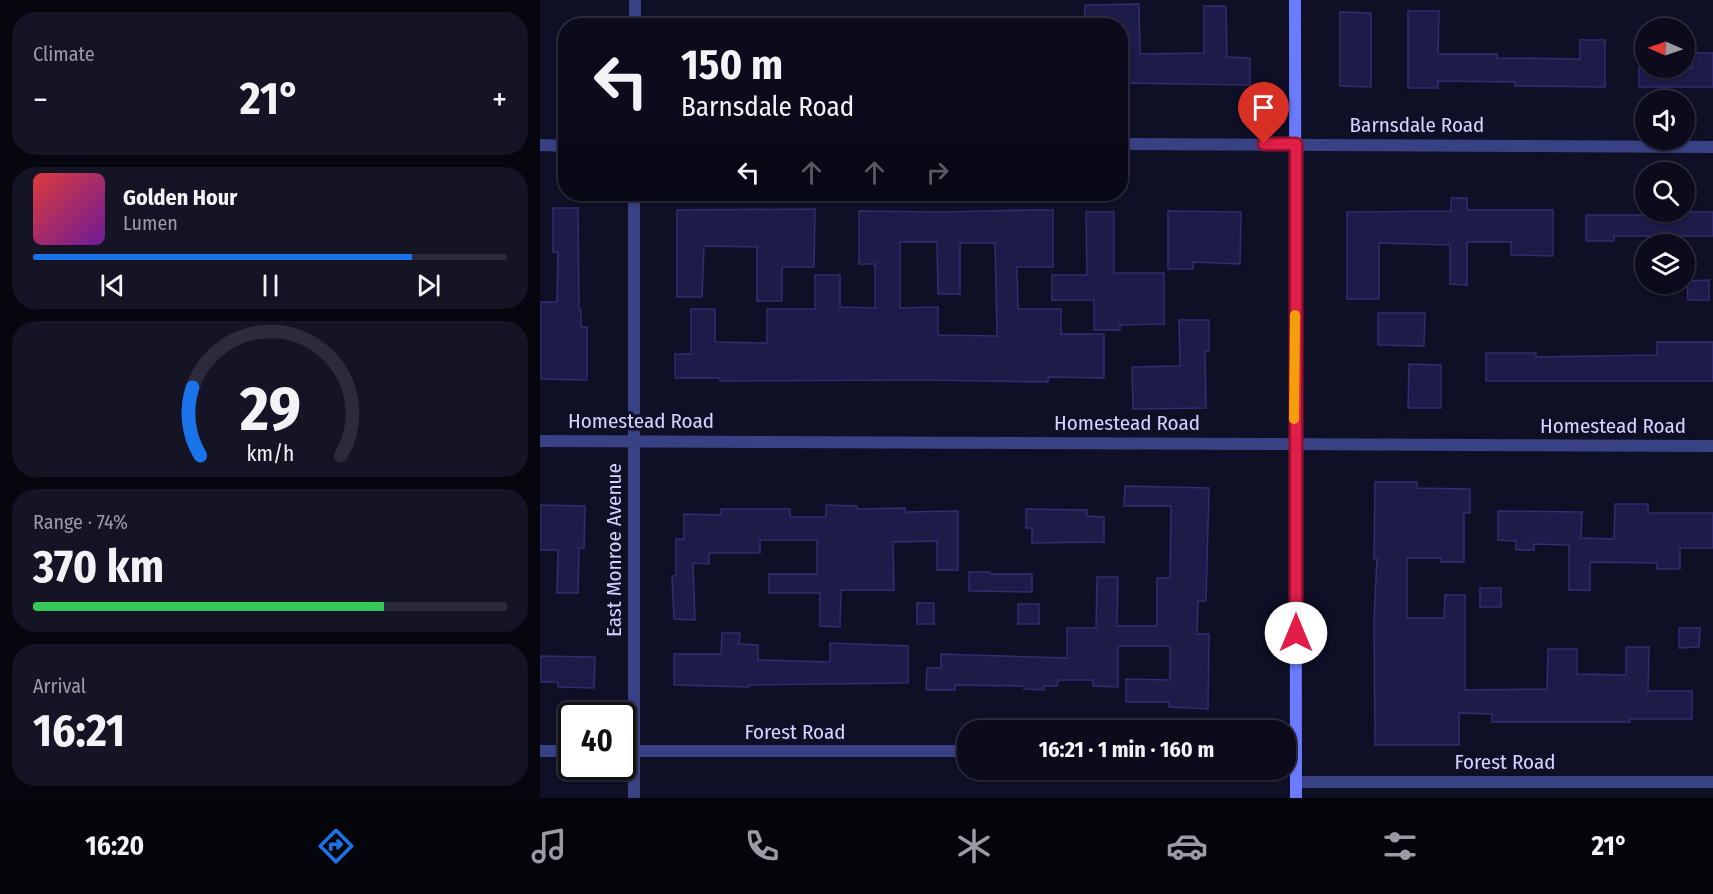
<!DOCTYPE html>
<html lang="en">
<head>
<meta charset="utf-8">
<style>
	:root { --surface:#0b0b1c; --page:#141425; --text:#f1f3f6; --muted:#9a9ba3; --line:#2b2b3b; --accent:#1a73e8 }
	body { margin:0; font-family:"Fira Sans Condensed",sans-serif; background:var(--page); color:var(--text); height:100vh; display:flex; flex-direction:column; font-size:22px; white-space:nowrap }
	* { box-sizing:border-box; margin:0 }
	p { font-size:20px; color:var(--muted) }
	.icon { flex:none; width:33px; height:33px; fill:none; stroke:currentColor; stroke-width:2; stroke-linecap:round; stroke-linejoin:round }
	.map { position:relative; flex:1; overflow:hidden }
	.panel { display:flex; flex-direction:column; gap:12px; padding:12px; background:#06060f; width:540px }
	.panel>* { flex:none }
	.guide { position:absolute; left:18px; top:18px; width:570px; height:183px; border-radius:24px; box-shadow:0 2px 4px #0004,0 0 0 2px var(--line); background:#0b0b1c; color:var(--text); overflow:hidden }
	.needle { width:39px; rotate:272deg }
	.buttons { position:absolute; left:1095px; top:18px; display:grid; gap:12px }
	.buttons a { display:grid; place-items:center; width:60px; height:60px; border-radius:50%; background:var(--surface); box-shadow:0 2px 4px #0004,0 0 0 2px var(--line); font-size:30px }
	.speed { position:absolute; left:18px; top:702px; display:flex; gap:12px; font-size:30px; font-weight:700; text-align:center }
	.speed>* { display:grid; place-content:center; width:78px; height:78px; border-radius:50%; background:var(--surface); box-shadow:0 2px 4px #0004,0 0 0 2px var(--line); line-height:1 }
	.speed .limit { border:3px solid #111; border-radius:9px; background:#fff; color:#111 }
	.pin { position:absolute; display:grid; place-items:center; width:51px; height:51px; color:#fff; margin:-62px -26px; border-radius:50% 50% 50% 0; rotate:-45deg; box-shadow:0 0 6px #0007 }
	.pin .icon { rotate:45deg }
	.me { position:absolute; width:66px; margin:-33px; rotate:0deg; stroke-linejoin:round; filter:drop-shadow(0 0 4px #0008) }
	.turn { display:flex; align-items:center; gap:21px; height:126px; padding:0 24px; font-size:27px }
	.turn .icon { width:78px; height:78px; stroke-width:2.5 }
	.turn b { display:block; font-size:42px; line-height:51px }
	.lanes { display:flex; align-items:center; height:57px; padding:0 24px; background:#0003; justify-content:center; gap:30px; direction:ltr }
	.lanes .off { opacity:.35 }
	.big { font-size:45px; font-weight:700; line-height:1.1 }
	.panel .card { flex:1; display:flex; flex-direction:column; justify-content:center; gap:9px; min-width:0; padding:0 21px; border-radius:24px; background:var(--page) }
	.panel .dial { align-items:center; gap:0 }
	.dial svg { height:156px; overflow:visible; fill:none; stroke:var(--line); stroke-width:7; stroke-linecap:round; text-anchor:middle }
	.dial text { fill:var(--text); stroke:none }
	.song { display:flex; align-items:center; gap:18px }
	.cover { width:72px; height:72px; border-radius:9px; background:linear-gradient(135deg,hsl(0 70% 55%),hsl(280 70% 35%)) }
	.played { height:6px; border-radius:3px; background:linear-gradient(90deg,var(--accent) 80%,var(--line) 80%) }
	.keys { display:flex; justify-content:space-around; direction:ltr }
	.heat { display:flex; justify-content:space-between; align-items:center; font-size:33px; direction:ltr }
	.charge { height:9px; border-radius:4px; background:linear-gradient(90deg,#34c759 74%,var(--line) 0) }
	.trip { position:absolute; left:417px; top:720px; width:339px; height:60px; border-radius:24px; background:var(--surface); box-shadow:0 2px 4px #0004,0 0 0 2px var(--line); font-weight:700; line-height:60px; text-align:center }
	.menu { display:flex; height:96px; justify-content:space-around; align-items:center; background:#04040b; color:var(--muted) }
	.menu .icon { width:42px; height:42px }
	.menu .current { color:var(--accent) }
	.menu b { font-size:27px; color:var(--text) }
	main { display:flex; flex:1; min-height:0 }
	.map>svg:first-child { display:block }
	.building { fill:#1d1b47; stroke:#312c73; stroke-width:1.5; fill-rule:evenodd }
	.lines { fill:none; stroke-linecap:round; stroke-linejoin:round }
	.street { stroke:#394185; stroke-width:12 }
	.secondary { stroke:#6a7bff; stroke-width:12 }
	.route-casing { stroke:#92132f; stroke-width:15 }
	.route { stroke:#e11d48; stroke-width:10 }
	.slow { stroke:#f59e0b; stroke-width:10 }
	.labels { text-anchor:middle; stroke-width:6; stroke-linejoin:round; paint-order:stroke }
	.street-label { font-size:21px; fill:#d3d4ff; stroke:#0f0f26 }
</style>
</head>
<body>
<main>
<section class="panel">
<div class="card"><p>Climate</p>
<div class="heat"><a>−</a><b class="big">21°</b><a>+</a></div>
</div>
<div class="card">
<div class="song"><i class="cover"></i><div><b>Golden Hour</b><p>Lumen</p></div></div>
<div class="played"></div>
<div class="keys"><svg class="icon" aria-label="previous" viewBox="0 0 24 24"><path d="M18 5L8 12l10 7zM5 5v14"/></svg><svg class="icon" aria-label="pause" viewBox="0 0 24 24"><path d="M8 5v14M16 5v14"/></svg><svg class="icon" aria-label="next" viewBox="0 0 24 24"><path d="M6 5l10 7-10 7zM19 5v14"/></svg></div>
</div>
<div class="card dial"><svg viewBox="0 0 100 80">
<path d="M14 69A42 42 0 1 1 86 69"/>
<path d="M14 69A42 42 0 0 1 10 34" stroke="#1a73e8"/>
<text x="50" y="56" font-size="32" font-weight="700">29</text>
<text x="50" y="72" font-size="11">km/h</text>
</svg></div>
<div class="card"><p>Range · 74%</p><b class="big">370 km</b><div class="charge"></div></div>
<div class="card"><p>Arrival</p><b class="big">16:21</b></div>
</section>
<div class="map">
<svg width="1173" height="798" viewBox="0 0 1173 798">
	<rect width="100%" height="100%" fill="#0f0f26"/>
	<path class="building" d="M599,4L600,54L664,53V6H686L687,57L710,58V85L580,83V26H544L545,5Z
		M868,11H899L898,54H957V58L1040,59V40H1065V87L975,86V82L898,81V88H868Z
		M800,12L831,13V87L800,86Z
		M1152,53H1173V87H1099V68H1152Z
		M911,198H927V210H1013V256L971,255V242H927V285L910,284V245L839,243V299H807V212L911,211Z
		M13,208H38L39,310H41V327H47V380L0,379V302H17L18,252H13Z
		M275,209L274,267H242V301H217V247L164,246L162,297H137V210Z
		M490,210H513V267H477L478,309H521V334H564V378L508,377V382L384,380L180,381V378H135V354H151V309H175V342L227,343V309H275V275H300V307L335,308V264H319V211L405,212ZM360,242H397L398,294H420V243H455L457,336L398,335V307L360,308Z
		M628,211L701,212L700,264L653,262V269H628Z
		M546,212H574V273H624V324L580,325V330H554V300H512V275H547Z
		M1105,212H1173V236H1074V241H1046V215H1104Z
		M1169,280V300H1148L1147,281Z
		M838,313H885L884,346L838,345Z
		M639,320H669V351H665L666,408L593,409L592,367L640,366Z
		M1117,342H1173V381H946V353H996V357L1117,355Z
		M869,364L901,365V408H868Z
		M835,482H877V488L930,489V513H924V562H901V558H867V618H904L905,595H925V690L1007,689L1008,649H1037V674L1086,675V647H1109L1108,691H1152V719H1090V722H952V714L919,713V745H835L834,618L837,559H834Z
		M585,486L669,488L666,601H658L657,634H669L668,709L629,707V702H586V679L630,680V646H578V687L553,686V680H518L517,686H504V690L484,689V686L415,685V690H386L387,668H401V654L527,658V628H556L557,577H578L577,626H617V578H630L631,506H584Z
		M1075,504H1108V513H1173V548H1140V569H1117V563L1050,562V590H1029V545L994,544V550H976V541L958,540V511L1042,512L1041,538L1074,539Z
		M0,505L45,506L44,548H39L38,593H17L18,550H0Z
		M286,505L317,506V509L365,508V512L418,511V570H397V541L353,542L354,590H301L300,627L280,626V593H229V574H277V540H220V553H169V564L153,563L155,620L134,619L132,576H136V539H144V514L181,515V509H250V517H286Z
		M486,509L547,510V516L564,517V542L492,543V528H486Z
		M429,572H450V574H492V592L429,591Z
		M940,588H961V607H940Z
		M377,603H394V624H377Z
		M478,604H499V624H478Z
		M1139,628H1160L1159,647L1139,648Z
		M182,633H200L199,644L218,645V660L290,662V643L368,646V683L209,685V687L134,685V654H181Z
		M0,656L55,657L54,688L18,687V682H0Z"/>
	<g class="lines">
		<path class="street" d="M95,0V26
			M580,144L1173,147
			M0,145L26,146
			M0,441L1173,446
			M0,751H32
			M82,751H428
			M757,782H1173
			M94,798V194"/>
		<path class="secondary" d="M755,0L756,798"/>
	</g>
	<g class="lines">
		<g class="route-casing">
			<path id="route" d="M724,144H756V633"/>
		</g>
		<use href="#route" class="route"/>
		<path class="slow" d="M754,419L755,315"/>
	</g>
	<g class="labels">
		<g class="street-label">
			<text x="877" y="132">Barnsdale Road</text>
			<text x="101" y="428">Homestead Road</text>
			<text x="587" y="430">Homestead Road</text>
			<text x="1073" y="433">Homestead Road</text>
			<text transform="translate(74 550) rotate(-90)" y="7">East Monroe Avenue</text>
			<text x="255" y="739">Forest Road</text>
			<text x="965" y="769">Forest Road</text>
		</g>
	</g>
</svg>
<div class="buttons">
<a><svg class="needle" viewBox="-14 -14 28 28"><path d="M0-13l5 13h-10z" fill="#e53935"/><path d="M0 13l5-13h-10z" fill="#9a9ba3"/></svg></a>
<a><svg class="icon" aria-label="sound" viewBox="0 0 24 24"><path d="M4 9h4l5-4v14l-5-4H4zM17 9q2 3 0 6"/></svg></a>
<a><svg class="icon" aria-label="search" viewBox="0 0 24 24"><circle cx="10" cy="10" r="6"/><path d="M15 15l6 6"/></svg></a>
<a><svg class="icon" aria-label="layers" viewBox="0 0 24 24"><path d="M12 4l9 5-9 5-9-5zM3 14l9 5 9-5"/></svg></a>
</div>
<div class="speed"><div class="limit">40</div></div>
<div class="pin" style="left:724px;top:144px;background:#d93025"><svg class="icon" aria-label="arrive" viewBox="0 0 24 24"><path d="M6 21V4h12l-3 4 3 4H6"/></svg></div>
<svg class="me" style="left:756px;top:633px" viewBox="-20 -20 40 40"><circle r="19" fill="#fff"/><path d="M0-13L10 11 0 6-10 11z" fill="#e11d48"/></svg>
<div class="trip">16:21 · 1 min · 160 m</div>
<div class="guide">
<div class="turn"><svg class="icon" aria-label="left" viewBox="0 0 24 24"><path d="M17 20v-9H6M10 6l-5 5 5 5"/></svg><div><b>150 m</b>Barnsdale Road</div></div>
<div class="lanes"><svg class="icon" aria-label="left" viewBox="0 0 24 24"><path d="M17 20v-9H6M10 6l-5 5 5 5"/></svg><svg class="icon off" aria-label="ahead" viewBox="0 0 24 24"><path d="M12 20V5M6 11l6-6 6 6"/></svg><svg class="icon off" aria-label="ahead" viewBox="0 0 24 24"><path d="M12 20V5M6 11l6-6 6 6"/></svg><svg class="icon off" aria-label="right" viewBox="0 0 24 24"><path d="M7 20v-9h11M14 6l5 5-5 5"/></svg></div>
</div>
</div>
</main>
<nav class="menu">
<b>16:20</b>
<svg class="icon current" aria-label="directions" viewBox="0 0 24 24"><path d="M12 3l9 9-9 9-9-9zM9 14v-3h6M13 9l2 2-2 2"/></svg>
<svg class="icon" aria-label="music" viewBox="0 0 24 24"><path d="M9 18V5l10-2v13"/><circle cx="6" cy="18" r="3"/><circle cx="16" cy="16" r="3"/></svg>
<svg class="icon" aria-label="phone" viewBox="0 0 24 24"><path d="M5 4h4l2 5-3 2q2 4 5 5l2-3 5 2v4C11 20 4 13 5 4z"/></svg>
<svg class="icon" aria-label="climate" viewBox="0 0 24 24"><path d="M12 3v18M4 7l16 10M4 17L20 7"/></svg>
<svg class="icon" aria-label="car" viewBox="0 0 24 24"><path d="M5 17H2v-5l4-1 3-4h7l3 4 3 1v5h-3M9 17h6M6 11h13"/><circle cx="7" cy="17" r="2"/><circle cx="17" cy="17" r="2"/></svg>
<svg class="icon" aria-label="filters" viewBox="0 0 24 24"><path d="M4 7h16M4 17h16"/><circle cx="9" cy="7" r="2"/><circle cx="15" cy="17" r="2"/></svg>
<b>21°</b>
</nav>
</body>
</html>
